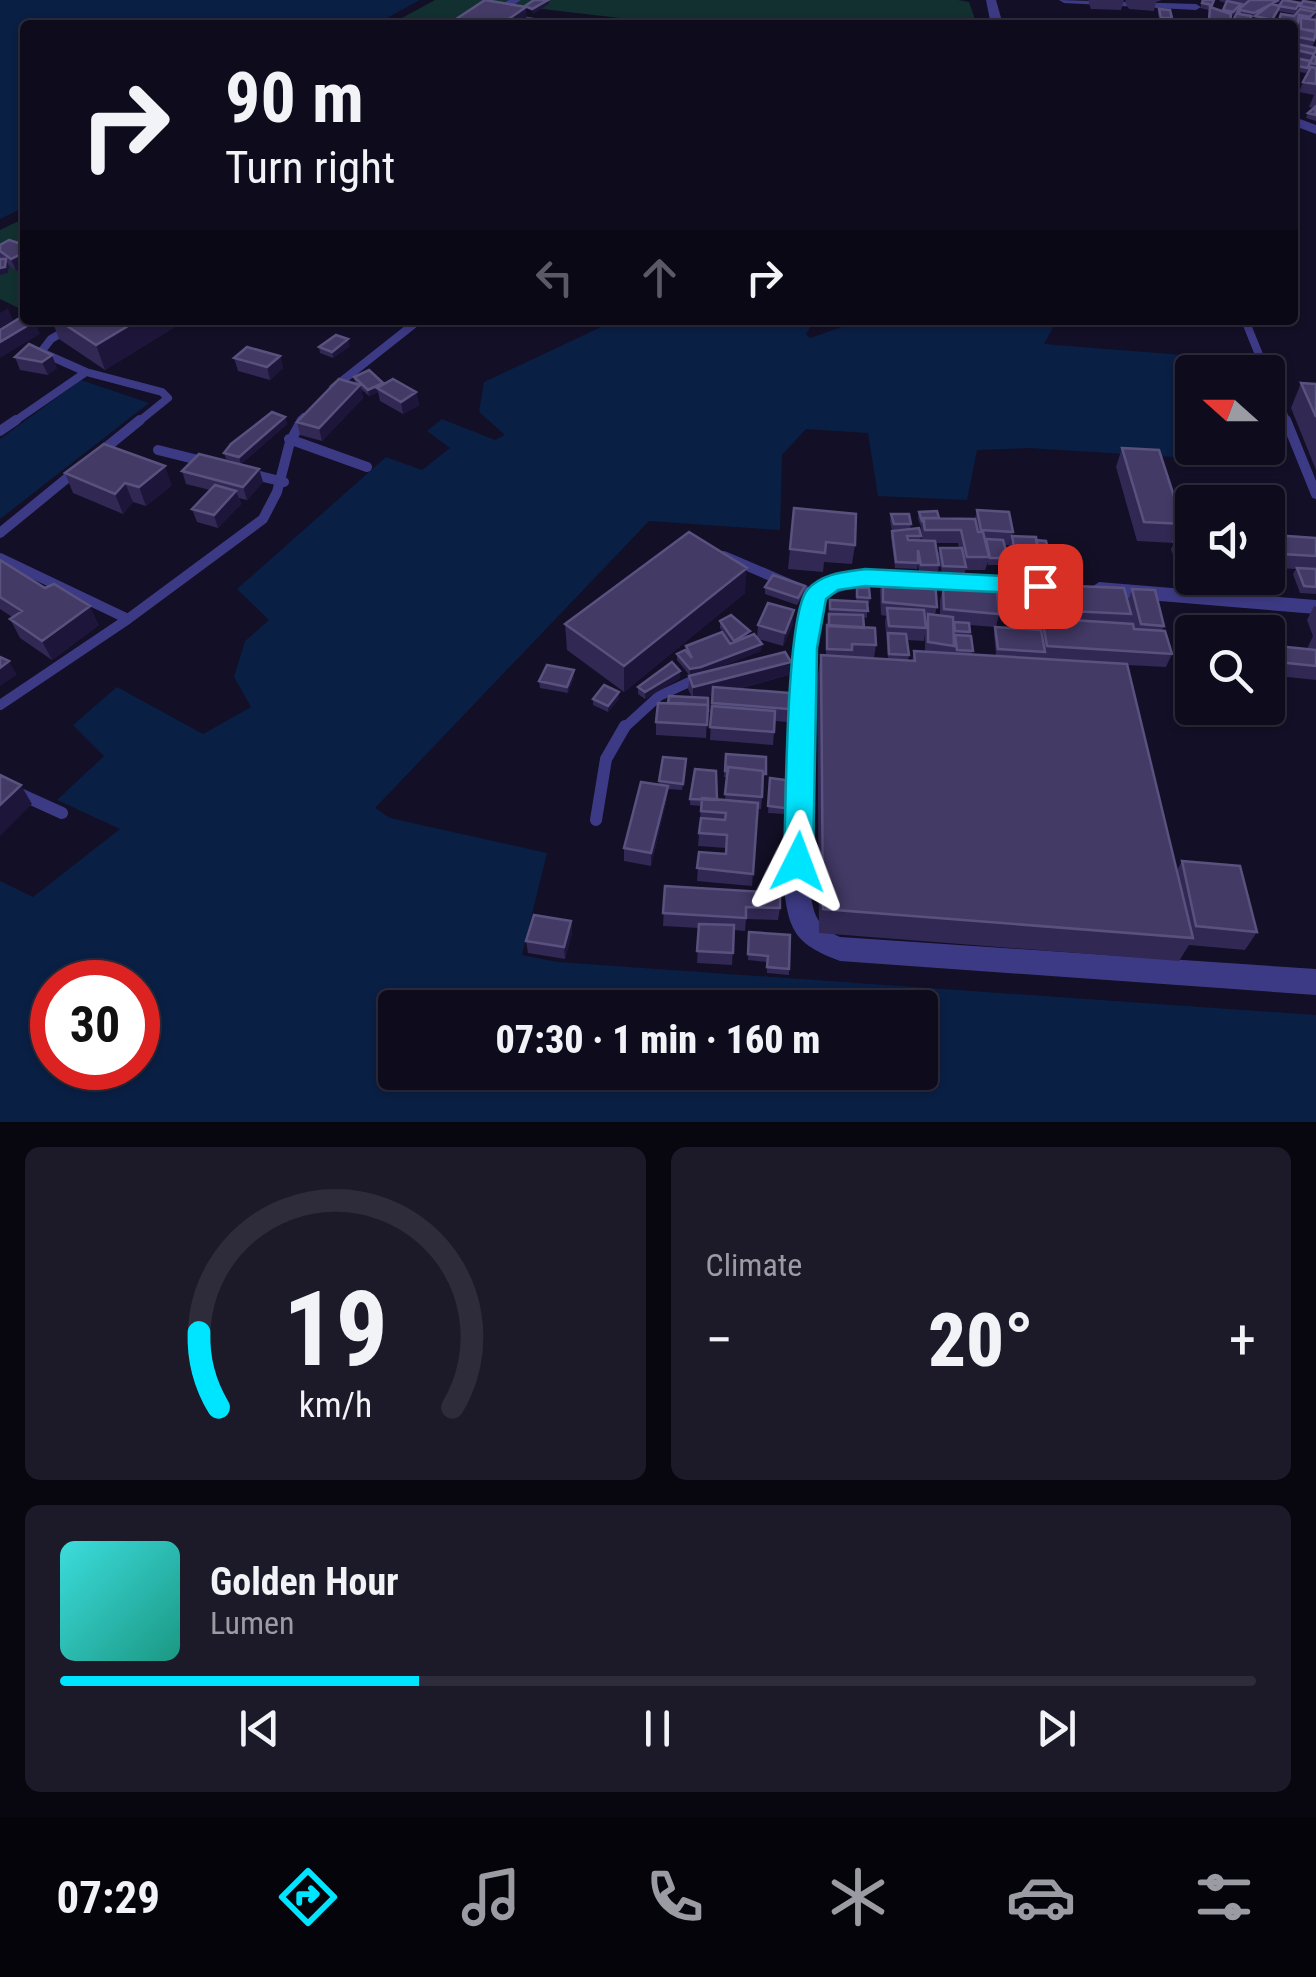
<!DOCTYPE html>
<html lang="en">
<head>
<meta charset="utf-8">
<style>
	:root { --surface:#0e0b1c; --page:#1c1929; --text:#f1f3f6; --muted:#9b9ba3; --line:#2e2b3b; --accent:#00e5ff }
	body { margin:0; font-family:"Roboto Condensed",sans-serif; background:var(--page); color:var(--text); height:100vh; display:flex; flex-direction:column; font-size:38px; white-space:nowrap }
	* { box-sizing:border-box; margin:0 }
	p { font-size:32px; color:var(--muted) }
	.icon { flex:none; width:55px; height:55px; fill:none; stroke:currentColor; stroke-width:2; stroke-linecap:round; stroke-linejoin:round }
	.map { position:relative; height:1122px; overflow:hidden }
	.details { display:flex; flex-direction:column; gap:25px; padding:25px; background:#08060f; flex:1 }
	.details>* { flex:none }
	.hud { position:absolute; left:20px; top:20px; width:1278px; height:305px; border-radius:10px; box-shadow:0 2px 8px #0004,0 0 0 2px var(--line); background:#0e0b1c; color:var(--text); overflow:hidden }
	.needle { width:65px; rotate:291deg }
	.tools { position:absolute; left:1175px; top:355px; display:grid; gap:20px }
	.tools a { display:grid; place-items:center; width:110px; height:110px; border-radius:10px; background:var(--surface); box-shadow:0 2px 8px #0004,0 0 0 2px var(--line); font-size:50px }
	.speed { position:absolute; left:30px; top:960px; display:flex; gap:20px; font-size:50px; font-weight:700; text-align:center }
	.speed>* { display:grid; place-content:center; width:130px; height:130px; border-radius:50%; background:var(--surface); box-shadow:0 2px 8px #0004,0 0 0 2px var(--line); line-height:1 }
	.speed .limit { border:15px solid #d22; background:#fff; color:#111 }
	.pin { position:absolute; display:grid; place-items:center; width:85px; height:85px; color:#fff; margin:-42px; border-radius:20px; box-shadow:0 5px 15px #0006 }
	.me { position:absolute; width:110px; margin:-55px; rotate:3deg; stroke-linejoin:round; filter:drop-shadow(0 0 8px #0008) }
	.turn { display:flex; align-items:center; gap:35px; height:210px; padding:0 40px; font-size:45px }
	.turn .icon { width:130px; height:130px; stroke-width:2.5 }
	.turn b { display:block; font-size:70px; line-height:85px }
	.lanes { display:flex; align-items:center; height:95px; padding:0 40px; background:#0003; justify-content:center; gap:50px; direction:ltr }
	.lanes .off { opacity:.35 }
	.big { font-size:75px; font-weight:800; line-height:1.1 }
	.details .card { flex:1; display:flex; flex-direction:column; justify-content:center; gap:15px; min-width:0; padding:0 35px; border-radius:15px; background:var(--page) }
	.details .dial { align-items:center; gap:0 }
	.dial svg { height:260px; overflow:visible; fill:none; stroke:var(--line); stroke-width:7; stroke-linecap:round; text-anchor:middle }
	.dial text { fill:var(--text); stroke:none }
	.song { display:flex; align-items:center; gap:30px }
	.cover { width:120px; height:120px; border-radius:15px; background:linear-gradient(135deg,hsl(180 70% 55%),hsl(170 70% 35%)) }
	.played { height:10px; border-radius:5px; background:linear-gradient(90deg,var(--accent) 30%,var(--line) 30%) }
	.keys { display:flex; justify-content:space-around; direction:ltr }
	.heat { display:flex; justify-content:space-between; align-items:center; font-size:55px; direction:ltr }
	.details .tiles { flex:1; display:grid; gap:25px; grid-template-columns:1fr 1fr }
	.card:last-child { grid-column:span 2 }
	.trip { position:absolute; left:378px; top:990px; width:560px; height:100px; border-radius:10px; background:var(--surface); box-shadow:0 2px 8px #0004,0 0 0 2px var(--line); font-weight:800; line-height:100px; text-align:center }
	.tab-bar { display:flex; height:160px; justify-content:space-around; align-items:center; background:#06040b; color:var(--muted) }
	.tab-bar .icon { width:70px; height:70px }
	.tab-bar .active { color:var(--accent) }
	.tab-bar b { font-size:45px; color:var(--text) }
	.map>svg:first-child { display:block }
	.green { fill:#12302f }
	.water { fill:#0a1f44; fill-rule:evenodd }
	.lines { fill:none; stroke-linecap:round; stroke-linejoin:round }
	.lane-far2 { stroke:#3d3a85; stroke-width:8 }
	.lane-far1 { stroke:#3d3a85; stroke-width:10 }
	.lane { stroke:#3d3a85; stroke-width:12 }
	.street { fill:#3d3a85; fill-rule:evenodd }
	.wall { fill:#312854; fill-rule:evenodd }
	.shaded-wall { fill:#1d163a }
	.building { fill:#433a66; stroke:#5a527e; stroke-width:2.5 }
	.route { fill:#00e5ff; stroke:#0095a6; stroke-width:2.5 }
</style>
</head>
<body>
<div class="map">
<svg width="1316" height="1122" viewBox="0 0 1316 1122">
	<rect width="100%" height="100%" fill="#130f26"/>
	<path class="green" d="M435,0H958L969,2L977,25H680L500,4L466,25H389Z
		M25,218V311L0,299V230Z"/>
	<path class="water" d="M0,0H420L374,25H25V207L0,219Z
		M616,320H748L747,324L760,325L765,320H815L806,334L810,338L862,320L953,324L1029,320L1054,326L1044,344L1220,358L1225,372H1192V448H1249L1239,461L1028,448L977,450L967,500L878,496L868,433L806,429L782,455L780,530L649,521L375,808L390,818L547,853L522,955L558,962L1316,1015V1122H0V881L33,897L120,829L57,800L104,756L73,725L117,687L203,734L251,707L234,677L245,641L269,620L237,589L386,457L422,470L450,448L427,431L442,419L495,440L505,435L479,412L484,382ZM52,982H138V1068H52ZM395,1008H920V1072H395Z
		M81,380L149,403L0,519V439Z"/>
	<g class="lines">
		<path class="lane-far2" d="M84,320L51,339L41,352L86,372
			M1245,320L1266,372
			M1268,376L1287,423
			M333,388L419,320
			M12,423L86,372L162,392L168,398L137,423
			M300,423L304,417"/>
		<path class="lane-far1" d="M1286,420L1316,494
			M0,431L16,420
			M289,439L367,467
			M158,450L206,462
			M98,454L140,420
			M251,474L284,482
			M0,533L77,470
			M724,556L815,595
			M0,558L128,619
			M0,705L128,619L263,519L277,492L290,442L302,420
			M623,729L659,696L698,678"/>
		<path class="lane" d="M0,785L62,813
			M596,820L606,759L625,726"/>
		<path class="street" d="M509,0H521L503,12L572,25H544L489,16V12Z
			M986,0H996L1003,25H991Z
			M1059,0L1196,4L1201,7L1196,10L1064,3Z
			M1292,116L1316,125V134L1292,125Z
			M884,569L1025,579L1035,586L1025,593C966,588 877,568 825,599L816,648L810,889C813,913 816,926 840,937L1316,969V995L840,961C798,945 789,934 784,889L794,648L805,595L826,580Z
			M1099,582L1316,600V614L1099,596L1089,589Z"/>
	</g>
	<path class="wall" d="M1088,0H1124L1121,10L1091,9Z
		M1126,0H1162L1156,2L1154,11L1129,9L1125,2Z
		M1203,0H1214L1212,7L1223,11L1226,3L1219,1L1220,0H1282L1280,3L1276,6L1298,8L1294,14L1278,11L1272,22L1253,21L1255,17L1251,18L1250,25H1231L1245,5L1240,6L1239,9L1231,17L1230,25H1207L1209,10L1200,8Z
		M1316,3V9L1311,19L1313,20L1316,13V38L1312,48L1316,57V121L1306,118L1308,113L1313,108L1309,107L1314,95L1299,92L1310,65L1306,73L1292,71V25H1277L1281,14L1294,16L1300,6Z
		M1159,9L1172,18L1171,23H1160L1158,14Z
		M9,240L16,271L9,265L8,273L0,275V245Z
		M52,320H186L105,370L59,339Z
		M29,344L57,368L48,375L20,370L15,357Z
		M350,346L333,358L320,353L319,347Z
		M280,356L283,368L270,380L238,371L234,358Z
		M354,377L416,392L419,405L403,414L380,401L378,392L369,396L361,389L363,398L322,441L300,435L297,422L355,383Z
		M1301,383L1316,384V470L1291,408Z
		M285,417L287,424L241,464L226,459L224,453Z
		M1122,448L1183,524L1176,542H1192V565L1176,564L1171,549L1174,543L1137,541L1116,467Z
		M259,469L263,482L247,500L239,498L241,504L218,528L197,522L192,509L210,490L186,484L182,471Z
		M65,473L172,485L146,506L133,502L123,514L73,493Z
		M1236,500L1273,502L1280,522L1274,535L1268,534V502H1235Z
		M794,508L855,545L852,564L824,562L823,572L788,569Z
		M977,510L1013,532L1009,545H1005L1008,558L1006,565H988V562L985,570H965V573H942L938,554L940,548H959L958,543H935L939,565L938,571H919L918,564L917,569L895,568L891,537L892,531L890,521L891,514L911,524L910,529L921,536L920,541H922L921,527L918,518L919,512L939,518L975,519Z
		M1273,535L1316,538V594L1300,593L1293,574L1296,569L1277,568L1275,572L1281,584L1278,591L1261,589L1259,578H1268V542L1269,544Z
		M1012,536L1036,540L1053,571L1051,577L1013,575L1008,549Z
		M0,560L99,625L52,660L20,638L10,619L12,617L0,609Z
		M883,577L937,607L935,614L940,615V601L943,587L997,593L1000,583L1128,601L1132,589L1164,626L1162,631L1172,654L1166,667L1127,665L1177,870L1182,861L1257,932L1245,950L1189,945L1179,961L819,933L817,680L821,655H826V638L830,600L856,601L857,588L870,598L869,604H867V618L863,617L864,628L876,645L874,658L888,659L885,622L886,616L881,615L880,590ZM999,607L1001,621L1040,623L1038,630L996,627L999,614ZM970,625L995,627L994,634L996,655L1083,661L972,655ZM925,634V652L914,651L912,661L908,660L909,655L907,640L924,641Z
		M805,586L804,593L797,605L765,594V587Z
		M745,593L624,692L567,650L565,624Z
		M1314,606L1316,607V680L1268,675V645L1307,649L1313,636L1307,620Z
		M720,621L750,636L757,638L758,625L793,624L783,646L758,639L761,651L709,671L789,675L737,689L789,709L787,722L775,721L773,745L710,740L712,695L701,698H708L706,738L656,735V722L668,703L692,697L688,689L690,676L677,660V654L686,650V646L730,643L720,628Z
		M680,671V678L645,699L638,694V687Z
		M574,677L568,693L540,688L539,681Z
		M593,699H619L608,712L593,705Z
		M726,754L766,757L761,809H758L752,886L697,881L699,852L726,854V848L698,846L701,806L690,805V799L725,800L727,777H724Z
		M663,757L686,766L682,790L667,789V798L651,866L624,861V848L659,784Z
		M770,778L786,780L784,814L768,813Z
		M665,886L780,908L778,920L746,919L745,931L734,930L732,965L697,963L699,928L663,926Z
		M571,921L572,933L565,959L528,953L526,941Z
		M749,932L789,969V975L767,973V962L748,960Z"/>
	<path class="shaded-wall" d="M549,0V4L533,14L532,9Z
		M1279,0H1282L1280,3L1252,18L1254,13Z
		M526,7L527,25H500Z
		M25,252V266L16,271L11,259Z
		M6,259L9,266L8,273L0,275V268Z
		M8,308L13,320L0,328V313Z
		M138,320H186L105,370L96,345Z
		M35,321L40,334L0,358V342Z
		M348,339L350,346L333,358L332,352Z
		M52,355L57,368L48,375L42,362Z
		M280,356L283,368L270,380L267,367Z
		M383,383L385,389L377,388L378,392L369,396L368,390Z
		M360,385L363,398L322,441L319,428Z
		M416,392L419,405L403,414L401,402Z
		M285,417L287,424L241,464L239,457Z
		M165,466L172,485L146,506L139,487Z
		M259,469L263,482L247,500L243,487Z
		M125,483L133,502L123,514L115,494Z
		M236,491L241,504L218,528L214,515Z
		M747,568L745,593L624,692V666Z
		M90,606L99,625L52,660L42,641Z
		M794,610L793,624L783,646L785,633Z
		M762,644L761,651L701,674L690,676V669Z
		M9,661L17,675L0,686V668Z
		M791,662L789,675L693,700V687Z
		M574,670V677L568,693L567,687Z
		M680,671V678L645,699V692Z
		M619,692V699L608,712V706Z
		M21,785L32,804L0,836V805Z
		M668,786L667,798L651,866V853Z
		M571,921L572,933L565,959L564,947Z"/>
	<path class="building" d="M485,0L526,7L500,25H447Z
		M534,0H548L532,9L525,6Z
		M1203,0H1214L1212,5L1202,3Z
		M1250,0H1279L1254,13L1240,10L1239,14L1251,16L1250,25H1242V21L1231,24L1239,9Z
		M1283,0H1284L1300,3L1296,9L1279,6Z
		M1227,1L1241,4L1233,12L1223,10Z
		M1303,1L1316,3V7L1315,9L1300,6Z
		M1271,4L1280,6L1272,20L1255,16Z
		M1210,7L1231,14L1230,24L1209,21Z
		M1159,9L1170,10L1172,18H1161Z
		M1300,9L1315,12L1310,17L1299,15L1298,23L1279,20L1281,14L1294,16Z
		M1301,18L1316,20V31L1301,29Z
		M1259,20L1276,23L1274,25H1257Z
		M1292,27L1316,32L1314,40L1292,36Z
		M1292,43L1316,48V51L1314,54L1292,49Z
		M1313,56L1316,57V64L1310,63Z
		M1295,58L1310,61L1308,68L1292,65Z
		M1311,67L1316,68V84L1303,82Z
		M1315,107L1316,115L1308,113Z
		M9,240L25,245V252L11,259L0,251V245Z
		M0,259H6L5,267L0,268Z
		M23,316L25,320L35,321L0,342V330Z
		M58,320H138L96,345Z
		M336,335L348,339L332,352L319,347Z
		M29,344L52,355L42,362L15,357Z
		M247,347L280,356L267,367L234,358Z
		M369,370L383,383L368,390L354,377Z
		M339,379L360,385L319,428L297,422Z
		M393,379L416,392L401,402L377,388Z
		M1301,383L1316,384V417Z
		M272,412L285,417L239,457L224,453L231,444Z
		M104,444L165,466L139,487L125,483L115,494L65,473Z
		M1122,448L1159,450L1183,524L1144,522Z
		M199,454L259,469L243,487L182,471Z
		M215,485L236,491L214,515L192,509Z
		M1236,500L1273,502L1280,522L1268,521V502H1237Z
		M794,508L856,514L855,545L826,542L825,553L790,549Z
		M977,510L1009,512L1013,532L981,530Z
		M937,511L939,518H923L924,521H922L919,512Z
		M891,514H909L911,524H894Z
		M923,518L975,519L978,532H983L989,557H967L961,530H925Z
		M919,528L921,536H907L908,540L935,541L939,565H921L918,550V563L896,562L892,531Z
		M689,532L747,568L624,666L565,624Z
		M1273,535L1316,538V556L1281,554Z
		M1012,536L1036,537L1041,563L1017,562Z
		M986,539L1003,540L1008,558H990Z
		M1036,540L1046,541L1053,571L1040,570L1041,563Z
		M1174,542L1192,543V558H1179Z
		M1268,542L1269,543L1278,565H1268Z
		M940,548H962L966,567L943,566Z
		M0,560L45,588L54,584L90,606L42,641L10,619L22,611L0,597Z
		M1297,568L1316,569V587L1304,586Z
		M1268,571L1278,572L1281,584L1264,582V578H1268Z
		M773,575L805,586L798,598L765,587Z
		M883,577L935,581L937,607L883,602Z
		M1000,583L1124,588L1131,614L1005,608Z
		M943,587L997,592L999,614L944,609Z
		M857,588H869L870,598L857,597Z
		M1132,589L1155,590L1164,626L1141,624Z
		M830,600L867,602L868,611L830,609Z
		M768,603L794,610L785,633L758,625Z
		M887,608L924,610L926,628L889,626Z
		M829,614L863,615L864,628L829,626Z
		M928,614L953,617L954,646L928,642Z
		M731,615L750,631L734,641L720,621Z
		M1042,618L1133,624L1134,629L1165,631L1172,654L1047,646Z
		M954,622L969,623L970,632L955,631Z
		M827,625L875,628L876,645L852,644V650L827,649Z
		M995,627L1041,630L1045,652L998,649Z
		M722,632L730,644L754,634L762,644L701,667L690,669L677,654L685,650L692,658L686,646Z
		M888,633L906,634L909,655L889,654Z
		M955,635L971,636L973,651L957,650Z
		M1268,645L1316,650V666L1268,661Z
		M914,651L1127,664L1193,938L823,909L821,655L915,661Z
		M785,652L791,662L693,687L689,676Z
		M0,657L9,661L0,668Z
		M672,662L680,671L645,692L638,687Z
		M547,665L574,670L567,687L539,681Z
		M604,685L619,692L608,706L593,699Z
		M713,687L789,693V709L712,703Z
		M669,696L708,698V712V705L668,703Z
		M658,703L708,705L707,725L656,722Z
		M712,706L775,711L774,732L710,727Z
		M726,754L766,757V774H763V771L728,767V771H725Z
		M663,757L686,759L683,784L659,781Z
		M728,767L763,771L762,797L725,794Z
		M695,769L716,771L717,800L690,799Z
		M0,775L21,785L0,805Z
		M770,778L786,780L785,808L768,806Z
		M641,782L668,786L651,853L624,848Z
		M702,798L758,803L753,874L697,868L699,852L726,854L727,835L699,833L701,818L725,820L726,813L701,811Z
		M1182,861L1240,866L1257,932L1196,926Z
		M665,886L780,893V908L746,907V918L663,913Z
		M534,915L571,921L564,947L526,941Z
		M699,924L734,925L733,953L697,951Z
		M749,932L790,935L789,969L767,967L768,956L748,954Z"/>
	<path class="route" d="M865,569L1040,578L1052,586L1040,594L865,586L838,590L826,599L817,648L813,862L809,871L798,875L788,871L784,862C786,819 785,612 808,589C823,573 844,572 865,569Z"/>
</svg>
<div class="tools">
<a><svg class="needle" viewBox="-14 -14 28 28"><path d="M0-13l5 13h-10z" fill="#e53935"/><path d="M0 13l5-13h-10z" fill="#9b9ba3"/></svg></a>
<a><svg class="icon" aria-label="sound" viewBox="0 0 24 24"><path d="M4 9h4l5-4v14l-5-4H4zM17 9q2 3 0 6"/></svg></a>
<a><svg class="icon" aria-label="search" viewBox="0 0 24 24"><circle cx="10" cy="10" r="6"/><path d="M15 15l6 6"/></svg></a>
</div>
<div class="speed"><div class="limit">30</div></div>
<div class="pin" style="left:1040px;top:586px;background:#d93025"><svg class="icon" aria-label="arrive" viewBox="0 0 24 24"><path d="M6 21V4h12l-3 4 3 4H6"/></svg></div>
<svg class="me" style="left:798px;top:862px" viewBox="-20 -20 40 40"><path d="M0-17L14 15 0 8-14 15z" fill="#00e5ff" stroke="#fff" stroke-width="4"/></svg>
<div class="trip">07:30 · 1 min · 160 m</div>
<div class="hud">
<div class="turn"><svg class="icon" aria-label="right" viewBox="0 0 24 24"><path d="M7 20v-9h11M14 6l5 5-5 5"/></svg><div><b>90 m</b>Turn right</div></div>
<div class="lanes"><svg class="icon off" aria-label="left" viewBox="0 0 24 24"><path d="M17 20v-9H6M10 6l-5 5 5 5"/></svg><svg class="icon off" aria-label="ahead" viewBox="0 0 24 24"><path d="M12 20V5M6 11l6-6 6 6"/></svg><svg class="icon" aria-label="right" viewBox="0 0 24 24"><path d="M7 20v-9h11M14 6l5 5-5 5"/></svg></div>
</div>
</div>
<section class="details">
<div class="tiles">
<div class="card dial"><svg viewBox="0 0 100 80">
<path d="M14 69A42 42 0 1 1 86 69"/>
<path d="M14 69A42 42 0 0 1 8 46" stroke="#00e5ff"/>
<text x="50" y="56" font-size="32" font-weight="700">19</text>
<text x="50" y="72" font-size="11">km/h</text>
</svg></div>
<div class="card"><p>Climate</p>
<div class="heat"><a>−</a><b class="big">20°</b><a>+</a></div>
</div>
<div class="card">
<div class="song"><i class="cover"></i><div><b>Golden Hour</b><p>Lumen</p></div></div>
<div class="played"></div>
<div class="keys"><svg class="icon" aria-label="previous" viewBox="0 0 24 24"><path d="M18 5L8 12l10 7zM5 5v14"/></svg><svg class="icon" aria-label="pause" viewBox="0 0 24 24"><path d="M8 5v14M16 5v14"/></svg><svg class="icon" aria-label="next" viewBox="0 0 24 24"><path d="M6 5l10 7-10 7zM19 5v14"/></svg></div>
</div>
</div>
</section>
<nav class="tab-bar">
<b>07:29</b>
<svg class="icon active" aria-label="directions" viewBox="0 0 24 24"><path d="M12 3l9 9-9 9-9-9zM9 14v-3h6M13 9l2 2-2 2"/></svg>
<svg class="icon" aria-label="music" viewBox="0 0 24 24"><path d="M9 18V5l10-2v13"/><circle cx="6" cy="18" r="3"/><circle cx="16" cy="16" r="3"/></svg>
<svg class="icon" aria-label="phone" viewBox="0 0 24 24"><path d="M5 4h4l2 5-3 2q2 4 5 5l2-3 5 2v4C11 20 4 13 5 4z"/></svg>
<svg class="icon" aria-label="climate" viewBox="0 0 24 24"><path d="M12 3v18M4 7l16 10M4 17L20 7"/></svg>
<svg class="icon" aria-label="car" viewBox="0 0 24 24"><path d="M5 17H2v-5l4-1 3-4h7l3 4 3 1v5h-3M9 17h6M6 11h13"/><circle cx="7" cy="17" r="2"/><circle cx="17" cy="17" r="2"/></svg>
<svg class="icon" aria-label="filters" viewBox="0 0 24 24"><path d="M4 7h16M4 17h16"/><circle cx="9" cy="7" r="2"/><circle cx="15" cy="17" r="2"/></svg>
</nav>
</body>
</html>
